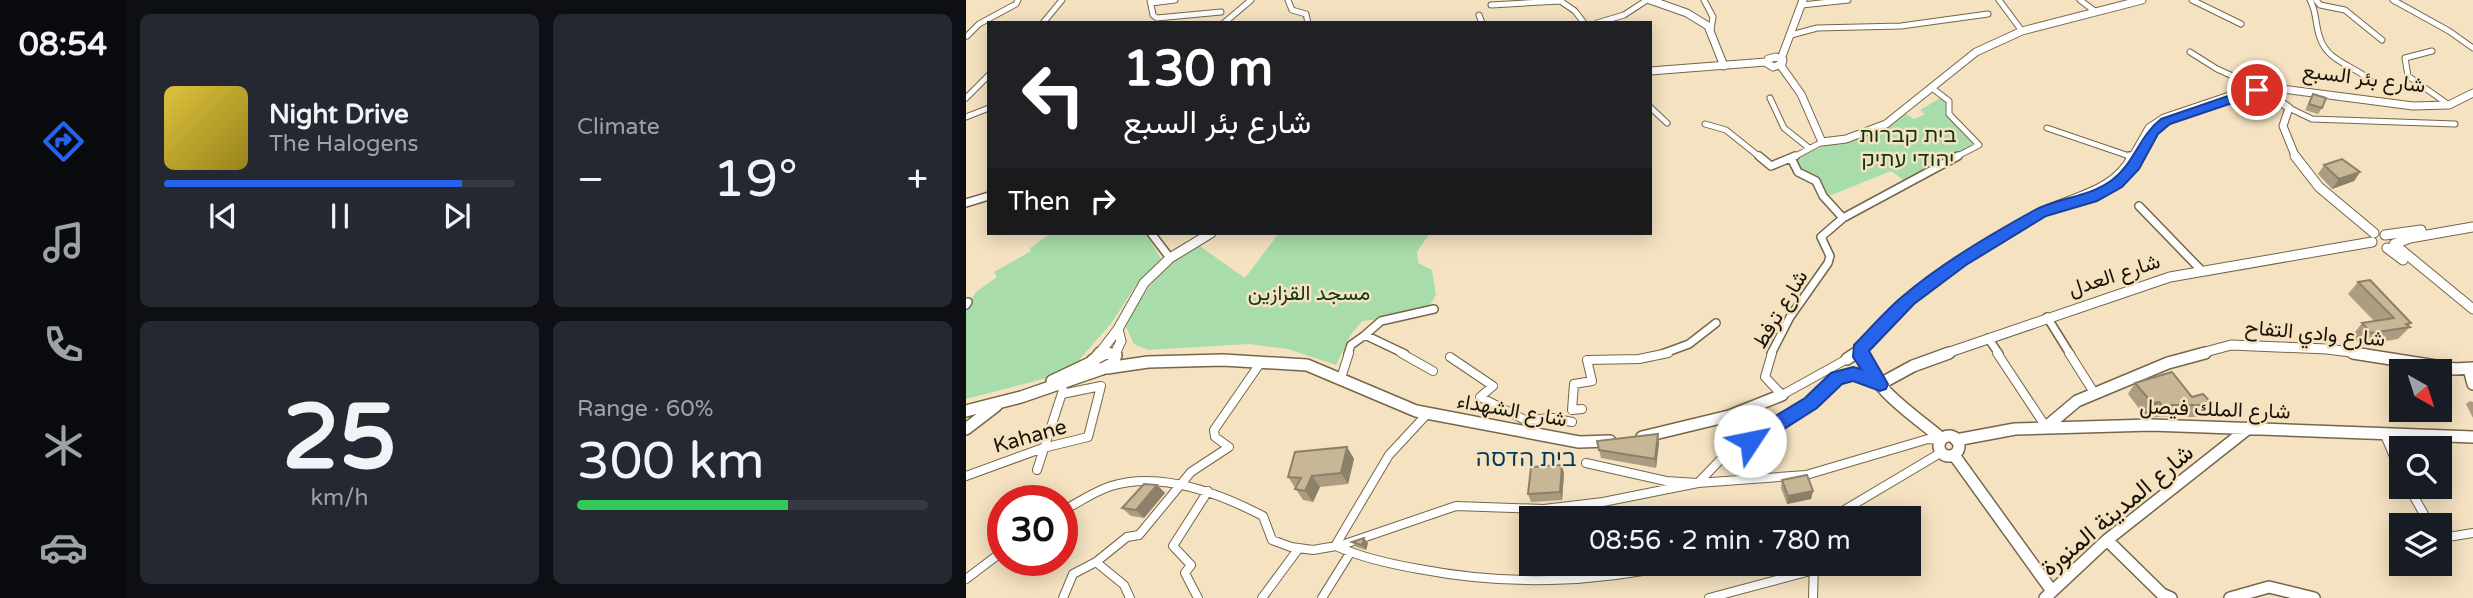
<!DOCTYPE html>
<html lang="en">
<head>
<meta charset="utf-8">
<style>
	:root { --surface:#171b24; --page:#242831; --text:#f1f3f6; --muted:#9ea1a6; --line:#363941; --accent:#2563eb }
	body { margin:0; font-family:"Varela Round",Vazirmatn,"Noto Sans Hebrew",sans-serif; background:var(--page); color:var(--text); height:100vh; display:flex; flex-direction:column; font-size:26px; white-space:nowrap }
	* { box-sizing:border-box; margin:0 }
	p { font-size:23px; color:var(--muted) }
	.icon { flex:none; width:38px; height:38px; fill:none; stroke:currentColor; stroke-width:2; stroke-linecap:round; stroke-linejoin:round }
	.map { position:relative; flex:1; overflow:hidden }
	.details { display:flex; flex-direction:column; gap:14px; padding:14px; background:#0d0f14; width:840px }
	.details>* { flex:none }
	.top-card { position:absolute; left:21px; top:21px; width:665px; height:214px; border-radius:0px; box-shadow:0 4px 18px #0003; background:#202124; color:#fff; overflow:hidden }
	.needle { width:46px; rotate:141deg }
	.buttons { position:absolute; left:1423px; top:359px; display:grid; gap:14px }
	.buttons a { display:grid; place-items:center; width:63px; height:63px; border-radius:0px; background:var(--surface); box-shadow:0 4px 18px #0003; font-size:35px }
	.speed { position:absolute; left:21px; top:485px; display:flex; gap:14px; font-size:35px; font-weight:700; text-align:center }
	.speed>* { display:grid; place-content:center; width:91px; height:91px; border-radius:50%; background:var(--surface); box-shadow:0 4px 18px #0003; line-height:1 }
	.speed .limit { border:10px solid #d22; background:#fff; color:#111 }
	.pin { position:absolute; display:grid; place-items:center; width:60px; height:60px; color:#fff; margin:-30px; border:4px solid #fff; border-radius:50%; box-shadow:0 2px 7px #0007 }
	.me { position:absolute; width:77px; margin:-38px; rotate:56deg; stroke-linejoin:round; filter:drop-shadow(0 0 5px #0008) }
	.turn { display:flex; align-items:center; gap:24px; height:147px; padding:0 21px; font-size:32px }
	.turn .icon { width:91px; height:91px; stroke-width:2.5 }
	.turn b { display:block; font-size:49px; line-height:60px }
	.then { display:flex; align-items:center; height:66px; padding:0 21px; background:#0003; gap:14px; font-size:26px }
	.big { font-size:52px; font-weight:600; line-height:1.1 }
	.details .widget { flex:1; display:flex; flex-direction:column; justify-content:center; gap:10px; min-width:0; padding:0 24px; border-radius:10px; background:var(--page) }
	.details .dial { align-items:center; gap:0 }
	.dial b { font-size:91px; line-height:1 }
	.song { display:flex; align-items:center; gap:21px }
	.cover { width:84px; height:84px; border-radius:10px; background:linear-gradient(135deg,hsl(50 70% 55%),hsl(50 70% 35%)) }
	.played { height:7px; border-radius:4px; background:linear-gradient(90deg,var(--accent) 85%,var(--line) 85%) }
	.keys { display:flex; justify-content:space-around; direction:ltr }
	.heat { display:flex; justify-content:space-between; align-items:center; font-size:38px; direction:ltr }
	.charge { height:10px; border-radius:5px; background:linear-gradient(90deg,#34c759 60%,var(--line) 0) }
	.details .tiles { flex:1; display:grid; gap:14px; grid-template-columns:repeat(2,1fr) }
	.trip { position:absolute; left:553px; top:506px; width:402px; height:70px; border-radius:0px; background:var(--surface); box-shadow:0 4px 18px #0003; font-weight:600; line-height:70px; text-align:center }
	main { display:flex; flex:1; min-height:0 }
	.dock { display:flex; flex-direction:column; width:126px; justify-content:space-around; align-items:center; background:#090b0e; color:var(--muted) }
	.dock .icon { width:49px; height:49px }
	.dock .on { color:var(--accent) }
	.dock b { font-size:32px; color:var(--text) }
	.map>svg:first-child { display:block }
	.green { fill:#a8ddab }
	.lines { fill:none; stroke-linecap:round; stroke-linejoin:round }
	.street-far2-casing { stroke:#766649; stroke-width:7 }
	.street-far1-casing { stroke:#766649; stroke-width:10 }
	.street-casing { stroke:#766649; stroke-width:10 }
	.secondary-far2-casing { stroke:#766649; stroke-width:9 }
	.secondary-far1-casing { stroke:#766649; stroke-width:11 }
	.secondary-casing { stroke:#766649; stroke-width:14 }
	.street-far2 { stroke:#fff; stroke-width:5 }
	.street-far1 { stroke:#fff; stroke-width:7 }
	.street { stroke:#fff; stroke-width:8 }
	.secondary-far2 { stroke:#fff; stroke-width:7 }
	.secondary-far1 { stroke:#fff; stroke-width:9 }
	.secondary { stroke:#fff; stroke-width:11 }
	.wall { fill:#ac9d82 }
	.shaded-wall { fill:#8c806a }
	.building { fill:#c8b797; stroke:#8c806a; stroke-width:2 }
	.route { fill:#2563eb; stroke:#184099; stroke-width:2 }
	.labels { text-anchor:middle; stroke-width:5; stroke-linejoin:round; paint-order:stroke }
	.street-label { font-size:21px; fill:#1a1408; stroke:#f4e2c1 }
	.park-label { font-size:21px; fill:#0e3614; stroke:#f4e2c1 }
	.neighbourhood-label { font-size:23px; fill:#00385a; stroke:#f4e2c1 }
	.near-street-label { font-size:24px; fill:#1a1408; stroke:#f4e2c1 }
</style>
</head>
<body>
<main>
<nav class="dock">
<b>08:54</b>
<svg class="icon on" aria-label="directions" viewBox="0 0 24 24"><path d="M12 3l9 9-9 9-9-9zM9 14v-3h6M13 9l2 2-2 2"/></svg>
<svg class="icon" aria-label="music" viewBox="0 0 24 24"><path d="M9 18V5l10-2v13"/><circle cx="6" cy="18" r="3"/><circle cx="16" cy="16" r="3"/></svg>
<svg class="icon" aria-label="phone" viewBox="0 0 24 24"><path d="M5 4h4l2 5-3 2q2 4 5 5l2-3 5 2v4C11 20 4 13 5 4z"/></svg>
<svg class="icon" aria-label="climate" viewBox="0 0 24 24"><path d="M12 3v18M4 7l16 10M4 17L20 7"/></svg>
<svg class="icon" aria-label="car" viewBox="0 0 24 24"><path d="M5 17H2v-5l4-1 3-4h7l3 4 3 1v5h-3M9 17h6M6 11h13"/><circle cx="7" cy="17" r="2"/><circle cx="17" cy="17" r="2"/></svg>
</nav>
<section class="details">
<div class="tiles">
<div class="widget">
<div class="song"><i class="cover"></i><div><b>Night Drive</b><p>The Halogens</p></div></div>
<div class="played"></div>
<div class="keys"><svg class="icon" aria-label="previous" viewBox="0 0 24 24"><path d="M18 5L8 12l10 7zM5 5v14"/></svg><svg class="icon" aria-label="pause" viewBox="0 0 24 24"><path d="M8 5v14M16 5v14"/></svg><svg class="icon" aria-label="next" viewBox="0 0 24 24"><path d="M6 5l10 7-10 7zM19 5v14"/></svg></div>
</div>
<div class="widget"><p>Climate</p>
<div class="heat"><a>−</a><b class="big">19°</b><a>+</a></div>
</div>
<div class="widget dial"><b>25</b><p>km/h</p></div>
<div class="widget"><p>Range · 60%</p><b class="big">300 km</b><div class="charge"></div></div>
</div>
</section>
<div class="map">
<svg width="1507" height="598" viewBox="0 0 1507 598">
	<rect width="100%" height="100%" fill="#f4e2c1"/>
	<path class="green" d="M976,97L980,104L979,113L1005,136L1008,144L1002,150L939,181L925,171L863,196L848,177L834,171L830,159L861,144L917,128L940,114L948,119L959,114L954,110Z
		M85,233H180L195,259L170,285L147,321L107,367L88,376L0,399V308L10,292L31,277L28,272L65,251L64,248Z
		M313,233H464L451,252L452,263L466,270L470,295L461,310L442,317L396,321L384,336L370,365L322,349L282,344L182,350L168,344L160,327C179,287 194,269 232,245L279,278Z"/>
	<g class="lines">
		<g class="street-far2-casing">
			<path id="street-far2" d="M184,0L187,15L191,18L255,12
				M322,0L326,10L340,14L342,23
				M593,0L609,11L618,23
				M738,0L747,17L745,30
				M1033,0L1056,31
				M1114,0L1130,12
				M1226,0L1275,24
				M1344,0C1351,12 1349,25 1354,38C1362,62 1387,65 1404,80
				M1350,0L1354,5L1379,10L1416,40
				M1427,0L1483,31L1507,48
				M185,3L209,0
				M525,5L594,1
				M836,5L882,0
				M513,15L516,23
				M77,23L96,0
				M258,23L285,0
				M631,23L658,15L681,0
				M825,35L851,28L935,26L1022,14
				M1,36L13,24L50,4L52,0
				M1466,51L1439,58L1442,76L1483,105
				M1224,52L1251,69L1289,86
				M966,88L983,101V114L1013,145L988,158
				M0,98L23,75
				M804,98L818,128L843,148
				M684,107L701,123
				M1323,108L1346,119L1489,124
				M0,117L23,108
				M739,124L760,130L795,158
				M1081,128L1169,158
				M826,158L856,142"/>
		</g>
		<g class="street-far1-casing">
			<path id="street-far1" d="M793,156L805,166L829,156
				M1163,156L1171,159
				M825,158L832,172L850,181L857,196L877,218
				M0,203L23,196
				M1173,206L1235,270
				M185,233L204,258
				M0,305L2,302
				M1081,317L1104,354
				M399,335L415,321L468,309
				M1022,338L1033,354
				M382,354L385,345L399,335L439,354
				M696,354L723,344L750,323
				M805,354L824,317L862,263L864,256L855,237L877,218L992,156"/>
		</g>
		<g class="street-casing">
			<path id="street" d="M435,353L467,371
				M806,353L799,377L816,395L881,359
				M1031,353L1080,427
				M1103,353L1129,394
				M484,357L527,386L514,397L559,420L587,418L606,422
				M375,378L383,353
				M616,409L606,410L608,384L626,381L621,360L673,359L702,353
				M1418,433L1435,473
				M620,463L700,481L732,483L756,458L846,402L870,379L888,375L910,383
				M71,470L97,390
				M0,476L77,448L122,437L135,386L96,394
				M1442,486L1464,525
				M96,511C112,503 127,492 145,486C194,471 253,493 297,516L306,540L325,547L347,550L376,545L490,506L578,509L637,502L732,483L840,475L962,439L973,440
				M865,518L976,452
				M1474,535L1476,538L1507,533
				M369,546L423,455L462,413
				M370,546C396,558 424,564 453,569C542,586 626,583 714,564
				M0,579L37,551
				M97,598L107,574L130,562
				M164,598L158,585L130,562L161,537L173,535L225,472L263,447L249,437L248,430L295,362
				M232,598L219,573L225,565L207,546L242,491
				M296,598L333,548
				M356,598L384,553
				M743,598L848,570
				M847,598L848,564"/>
		</g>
		<g class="secondary-far2-casing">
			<path id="secondary-far2" d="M684,0L721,13L742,26L758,66
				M810,57L817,60L816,64L807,67L801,63L802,59Z
				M815,59L837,0
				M815,66L835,94L856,142L880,139L920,124L1010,52L1056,31L1176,0
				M684,71L800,62
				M1295,88L1323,108
				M1323,108L1317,126L1330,158
				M1166,158L1183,128L1198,118L1293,86L1447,106L1483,105L1507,93"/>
		</g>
		<g class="secondary-far1-casing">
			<path id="secondary-far1" d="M1329,156L1353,187L1408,233
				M1507,227L1444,238L1428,244L1507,309
				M1419,235L1455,230
				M1421,248L1437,260
				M133,354L152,329L178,283L204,258L245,233
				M138,354H146
				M149,354L155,341L152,329
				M888,354L894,350
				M896,354L894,350C925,317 956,286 994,261C1019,244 1047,228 1073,214C1107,196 1147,194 1167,156
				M978,354L1204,277L1406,242
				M1232,354L1265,345L1361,349L1400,354"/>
		</g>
		<g class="secondary-casing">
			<path id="secondary" d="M140,353L150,355L147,363L136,369L127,368V360Z
				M895,353C909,391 945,413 975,438
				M1387,353L1489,369L1507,368
				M130,358L134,353
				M881,359L890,353
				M141,368L182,362L257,360L341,365L450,411L613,442L644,441
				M1503,369L1507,384
				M86,381L126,362
				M914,384L947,366L983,353
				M0,411L55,397L136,369
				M1080,427L1111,401L1202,363L1239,353
				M0,429L30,406
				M973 446a10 10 0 1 1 20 0a10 10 0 1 1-20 0Z
				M676,437L763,416L816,395
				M990,440L1049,429L1185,425L1507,437
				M988,455L1086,591
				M1141,540L1196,594L1205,598
				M1079,598L1141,540L1284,427
				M1264,598L1303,587L1348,598"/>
		</g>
		<use href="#street-far2" class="street-far2"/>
		<use href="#street-far1" class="street-far1"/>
		<use href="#street" class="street"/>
		<use href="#secondary-far2" class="secondary-far2"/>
		<use href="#secondary-far1" class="secondary-far1"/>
		<use href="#secondary" class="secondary"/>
	</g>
	<path class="wall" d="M1347,94L1356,108L1352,114L1339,110Z
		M1358,165L1394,172L1388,181L1366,189L1352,174Z
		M1392,282L1445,323L1442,326L1444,327L1432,339L1395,345L1386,336L1396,323L1408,321L1382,294Z
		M1169,383L1226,397L1247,405L1238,417H1188L1185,413L1178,415L1162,394Z
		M1504,401L1507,402V418L1500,404Z
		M692,434L693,443L690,468L635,458L631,441Z
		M381,447L388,459L382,484L354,487L347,502L337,500L322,477Z
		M596,465L598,474L596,500L565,502L562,494Z
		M816,480L847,491L845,499L821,504L815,488Z
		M191,485L199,493L178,518L165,516L156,508Z
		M398,538L402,543L400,550L390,547L386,542Z"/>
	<path class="shaded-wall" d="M1394,172L1388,181L1366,189L1373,179Z
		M1193,402L1185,413L1178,415L1186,403Z
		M692,434L693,443L690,468L689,459Z
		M381,447L388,459L382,484L375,473Z
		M596,465L598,474L596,500L594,492Z
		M346,476L354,487L347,502L339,491Z
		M191,485L199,493L178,518L170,510Z
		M847,491L845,499L821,504L822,496Z
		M398,538L402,543L400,550L396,545Z"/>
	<path class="building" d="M1347,94L1360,98L1356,108L1343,104Z
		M1376,159L1394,172L1373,179L1358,165Z
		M1404,280L1445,323L1440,324L1444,327L1405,333L1396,323L1428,318L1392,282Z
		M1206,372L1226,397L1237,394L1247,405H1196L1193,402L1186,403L1169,383Z
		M692,434L689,459L633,450L631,441Z
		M381,447L375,473L346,476L339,491L329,489L335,478L322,477L329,452Z
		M596,465L594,492L562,494L565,467Z
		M841,475L847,491L822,496L816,480Z
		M178,484L191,485L170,510L156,508Z
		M398,538L396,545L386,542Z"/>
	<path class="route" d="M1291,86L1296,87V93L1204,124L1192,134L1173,169L1156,187L1131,201L1080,216L1000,265L948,304L903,351L922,384L920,389L914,391L887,381L876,384L851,408L791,446L784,449L778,446L775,441L778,435L839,398L865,373L887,367L895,369L887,357L888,345C904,329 920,310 937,296C976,263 1022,236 1067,211C1092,197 1122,198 1146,180C1168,164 1173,136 1195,119Z"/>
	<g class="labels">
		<g class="street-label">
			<text transform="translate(1398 78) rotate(7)" y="7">شارع بئر السبع</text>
			<text transform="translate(1148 275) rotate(-18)" y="7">شارع العدل</text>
			<text transform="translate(814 309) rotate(-59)" y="7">شارع ترفط</text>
			<text transform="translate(1349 333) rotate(5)" y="7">شارع وادي التفاح</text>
			<text transform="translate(1249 409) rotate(2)" y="7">شارع الملك فيصل</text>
			<text transform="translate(546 410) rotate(10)" y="7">شارع الشهداء</text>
			<text transform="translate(64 436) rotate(-16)" y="7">Kahane</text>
		</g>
		<g class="park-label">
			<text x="942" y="142">בית קברות<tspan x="942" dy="24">יהודי עתיק</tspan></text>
			<text x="343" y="300">مسجد القزازين</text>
		</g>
		<g class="neighbourhood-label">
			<text x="560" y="466">בית הדסה</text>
		</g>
		<g class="near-street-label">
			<text transform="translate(1151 510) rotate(-40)" y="8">شارع المدينة المنورة</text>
		</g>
	</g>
</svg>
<div class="buttons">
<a><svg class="needle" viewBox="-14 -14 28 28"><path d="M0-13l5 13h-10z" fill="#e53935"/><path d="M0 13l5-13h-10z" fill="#9ea1a6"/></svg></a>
<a><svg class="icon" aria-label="search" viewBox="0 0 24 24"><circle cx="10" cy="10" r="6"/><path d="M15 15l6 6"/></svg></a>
<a><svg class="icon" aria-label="layers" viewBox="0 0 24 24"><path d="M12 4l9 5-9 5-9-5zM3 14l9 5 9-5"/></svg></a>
</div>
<div class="speed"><div class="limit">30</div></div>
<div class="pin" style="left:1291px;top:90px;background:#d93025"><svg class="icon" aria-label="arrive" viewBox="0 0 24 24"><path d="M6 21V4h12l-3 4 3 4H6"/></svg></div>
<svg class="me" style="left:784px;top:441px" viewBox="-20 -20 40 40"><circle r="19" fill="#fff"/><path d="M0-13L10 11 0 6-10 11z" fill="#2563eb"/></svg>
<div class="trip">08:56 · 2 min · 780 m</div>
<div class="top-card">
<div class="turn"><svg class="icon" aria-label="left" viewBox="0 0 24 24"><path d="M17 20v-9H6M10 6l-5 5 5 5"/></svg><div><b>130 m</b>شارع بئر السبع</div></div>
<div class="then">Then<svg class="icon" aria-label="right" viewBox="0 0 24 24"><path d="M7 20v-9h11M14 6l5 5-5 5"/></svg></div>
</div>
</div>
</main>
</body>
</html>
